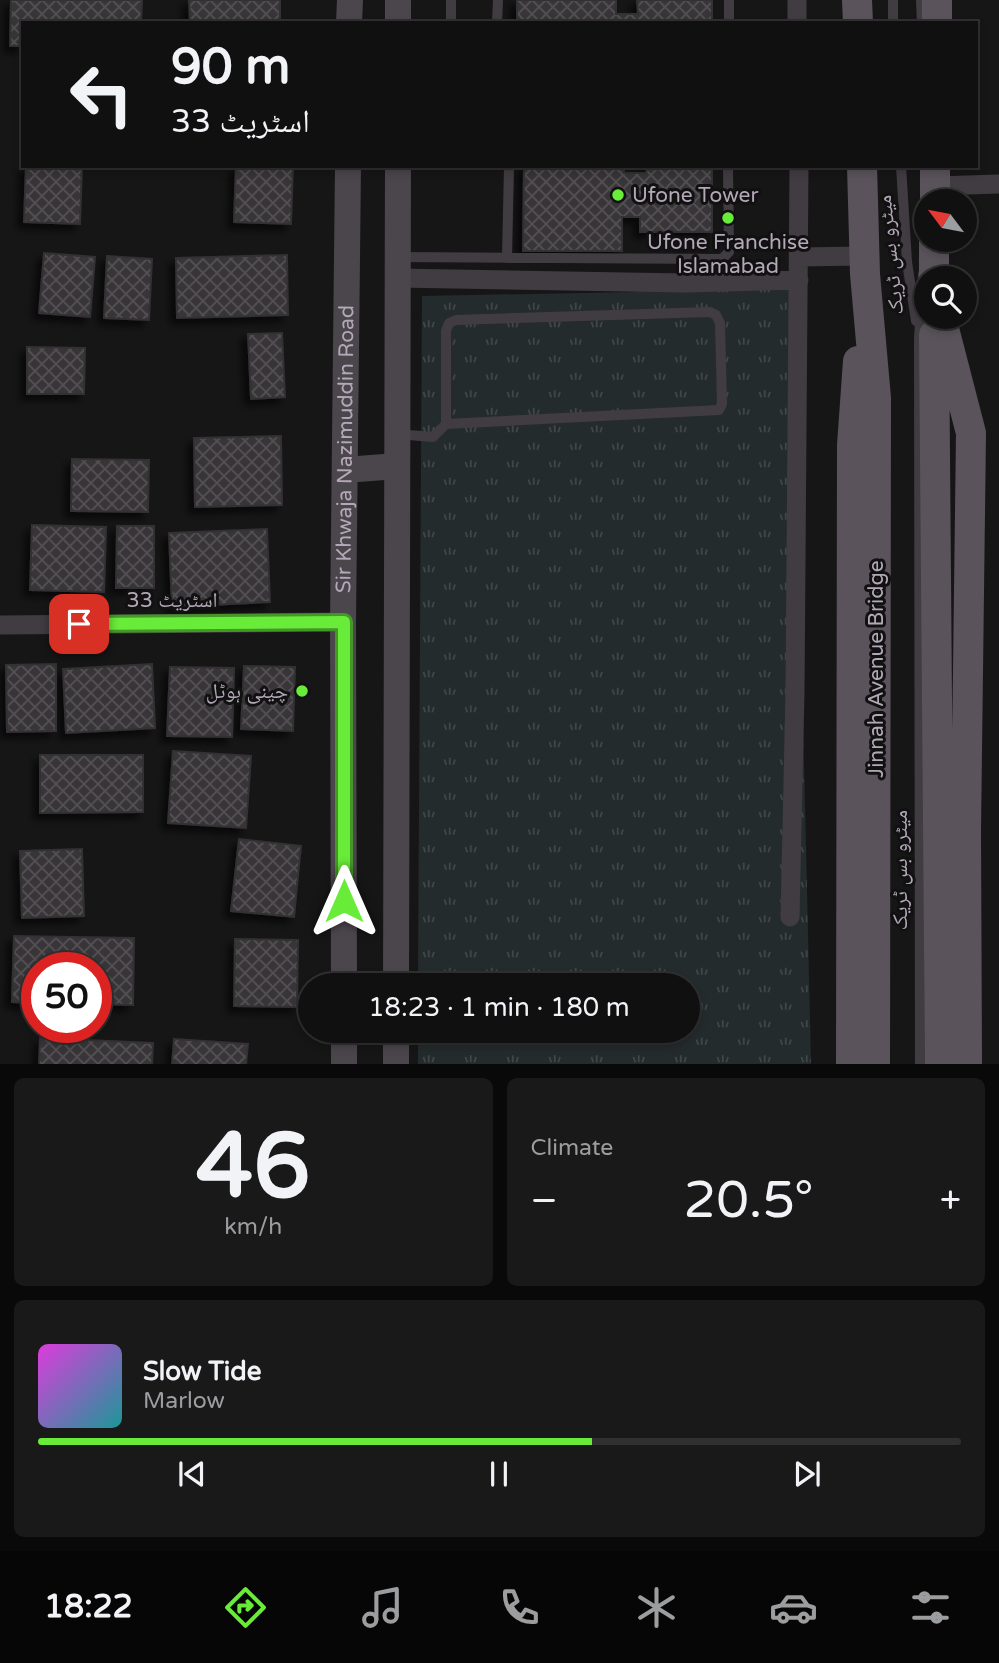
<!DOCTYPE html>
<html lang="en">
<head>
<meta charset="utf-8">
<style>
	:root { --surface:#111011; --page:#1a191a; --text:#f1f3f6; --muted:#9c9d9f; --line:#303031; --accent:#69eb3a }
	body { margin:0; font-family:"Varela Round","Noto Naskh Arabic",sans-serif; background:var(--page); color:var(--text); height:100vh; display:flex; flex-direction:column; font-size:26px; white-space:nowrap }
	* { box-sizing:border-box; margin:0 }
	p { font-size:23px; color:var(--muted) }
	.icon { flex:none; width:38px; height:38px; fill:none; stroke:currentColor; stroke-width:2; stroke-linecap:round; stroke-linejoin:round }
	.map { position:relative; height:1064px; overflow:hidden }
	.panel { display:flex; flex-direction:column; gap:14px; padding:14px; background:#090909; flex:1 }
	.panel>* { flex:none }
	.guide { position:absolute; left:21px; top:21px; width:957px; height:147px; border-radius:0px; box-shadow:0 4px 10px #0003,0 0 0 2px var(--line); background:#111011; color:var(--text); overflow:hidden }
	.needle { width:46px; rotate:302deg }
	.controls { position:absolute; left:914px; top:189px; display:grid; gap:14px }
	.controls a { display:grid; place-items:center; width:63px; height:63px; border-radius:50%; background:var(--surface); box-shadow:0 4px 10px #0003,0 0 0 2px var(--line); font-size:35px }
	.speed { position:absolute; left:21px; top:952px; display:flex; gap:14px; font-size:35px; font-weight:700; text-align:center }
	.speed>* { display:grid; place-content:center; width:91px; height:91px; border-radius:50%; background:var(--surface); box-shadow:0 4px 10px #0003,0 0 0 2px var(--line); line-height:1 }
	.speed .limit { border:10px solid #d22; background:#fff; color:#111 }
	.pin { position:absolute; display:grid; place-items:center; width:60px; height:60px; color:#fff; margin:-30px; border-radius:14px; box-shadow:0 4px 10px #0006 }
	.me { position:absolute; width:77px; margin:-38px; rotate:0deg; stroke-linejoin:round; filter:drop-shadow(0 0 5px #0008) }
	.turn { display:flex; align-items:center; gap:24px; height:147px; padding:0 35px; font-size:32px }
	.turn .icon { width:91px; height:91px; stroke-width:2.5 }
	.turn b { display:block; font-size:49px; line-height:60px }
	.big { font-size:52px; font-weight:600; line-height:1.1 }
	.panel .tile { flex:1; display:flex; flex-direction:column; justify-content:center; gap:10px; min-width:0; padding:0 24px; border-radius:10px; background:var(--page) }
	.panel .dial { align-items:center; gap:0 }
	.dial b { font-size:91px; line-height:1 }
	.song { display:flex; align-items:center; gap:21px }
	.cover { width:84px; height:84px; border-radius:10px; background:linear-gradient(135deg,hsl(300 70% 55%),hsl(180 70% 35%)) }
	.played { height:7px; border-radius:4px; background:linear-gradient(90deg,var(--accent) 60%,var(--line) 60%) }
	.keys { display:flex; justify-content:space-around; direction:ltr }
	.heat { display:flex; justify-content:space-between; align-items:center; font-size:38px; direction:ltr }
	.panel .tiles { flex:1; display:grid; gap:14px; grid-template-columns:1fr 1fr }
	.tile:last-child { grid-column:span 2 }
	.trip { position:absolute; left:298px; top:973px; width:402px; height:70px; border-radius:35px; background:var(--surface); box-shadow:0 4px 10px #0003,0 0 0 2px var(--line); font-weight:600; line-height:70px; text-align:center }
	.dock { display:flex; height:112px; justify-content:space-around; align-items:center; background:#070607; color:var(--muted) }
	.dock .icon { width:49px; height:49px }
	.dock .active { color:var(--accent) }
	.dock b { font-size:32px; color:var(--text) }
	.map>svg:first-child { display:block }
	.grass { fill:url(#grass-tufts) }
	.building { fill:url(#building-cross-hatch); stroke:#333033; stroke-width:2; filter:url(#shadow) }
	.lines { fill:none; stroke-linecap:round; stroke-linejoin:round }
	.lane { stroke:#413c41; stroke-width:10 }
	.street { stroke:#413c41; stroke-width:19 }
	.secondary { stroke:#4b454c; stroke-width:26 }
	.primary { stroke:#5a535b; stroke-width:30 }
	.route-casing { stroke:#449926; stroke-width:18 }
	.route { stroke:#69eb3a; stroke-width:12 }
	.poi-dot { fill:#69eb3a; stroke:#121112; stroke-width:2.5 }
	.labels { text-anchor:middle; stroke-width:6; stroke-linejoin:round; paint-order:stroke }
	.poi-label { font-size:21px; fill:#b3a8b7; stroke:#121112; text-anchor:start }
	.street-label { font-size:21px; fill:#b3a8b7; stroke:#121112 }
</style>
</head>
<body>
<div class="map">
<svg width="999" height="1065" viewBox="0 0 999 1065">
	<defs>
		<pattern id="grass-tufts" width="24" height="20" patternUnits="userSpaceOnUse" patternTransform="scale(1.75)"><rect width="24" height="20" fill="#242b2c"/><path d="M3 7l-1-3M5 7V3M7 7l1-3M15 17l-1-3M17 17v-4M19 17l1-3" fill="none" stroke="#414748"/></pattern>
		<pattern id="building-cross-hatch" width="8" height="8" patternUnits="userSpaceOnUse" patternTransform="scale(1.75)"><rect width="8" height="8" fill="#393639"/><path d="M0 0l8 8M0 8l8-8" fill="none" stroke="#535053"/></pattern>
		<filter id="shadow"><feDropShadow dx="-6" dy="6" stdDeviation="3.5" flood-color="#0009"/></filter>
	</defs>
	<rect width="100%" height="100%" fill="#171617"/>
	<path class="grass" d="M793,289L811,1064L418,1065V1031H688V985H418L422,296Z"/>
	<path class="building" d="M11,0H142L141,23H23V46H10Z
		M189,0H280V23H190Z
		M517,0H616V14H638L637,0H712V23H517Z
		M26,166H82L80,224L24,222Z
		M236,166H293L291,224L234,222Z
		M524,166H624V173H646L647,166H712V232H640V217H622V251H523Z
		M44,253L95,257L90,317L39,313Z
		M287,255L288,315L177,318L176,258Z
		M107,256L152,259L149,320L104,318Z
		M282,333L285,397L251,399L248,334Z
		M27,347L85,348L84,394H27Z
		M281,436L282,505L195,507L194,438Z
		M72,459L149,460L148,512L71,511Z
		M32,525L106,527L104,592L30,590Z
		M117,526H154V588H116Z
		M267,529L270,602L172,607L169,533Z
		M56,664V731L7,732L6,665Z
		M152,664L155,728L66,733L63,669Z
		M244,666L295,667L293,731L241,729Z
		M170,667L234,668L232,737L167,736Z
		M173,751L251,756L246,828L168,823Z
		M40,755H143V812L40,813Z
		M239,839L301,846L294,917L231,911Z
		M82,849L84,916L22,918L20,851Z
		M14,936L134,938L133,1005L96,1004V968H37V1003L12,1002Z
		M235,939L298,940L297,1007L234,1006Z
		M40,1038L153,1043L152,1065H39Z
		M174,1039L248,1044L246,1065H172Z"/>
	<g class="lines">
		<path class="lane" d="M729,0V23
			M893,0V23
			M921,0L922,23
			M451,23V0
			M497,23L498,0
			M901,166L907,262L916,321
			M398,257L722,259L729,252L728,166
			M507,258L509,166
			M397,434L433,437L446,424V331L449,323L456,320L710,312L716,315L720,323L722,404L719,410L446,424
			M920,1065L919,339L923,274"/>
		<path class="street" d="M797,0V23
			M935,186L999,184
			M799,257L864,256
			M397,278L685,283L799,280
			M0,625L343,622
			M790,917L795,692L799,166"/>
		<g class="secondary">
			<path d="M349,23L350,0"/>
			<path d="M398,23V0"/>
			<path d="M345,470L397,466"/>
			<path id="s1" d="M344,985L343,622L348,166"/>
			<path d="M396,985L398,166"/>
			<path d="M344,1031V1065"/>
			<path d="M396,1065V1031"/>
		</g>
		<path class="primary" d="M857,0L858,23
			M937,23V0
			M862,166L865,274L876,398L875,1065
			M935,201V166
			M934,278V240
			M941,317L971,433L966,830L967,1065
			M934,335L940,1065
			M851,1065L852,445L858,361"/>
	</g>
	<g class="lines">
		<g class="route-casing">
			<path id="route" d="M79,624L344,622V901"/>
		</g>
		<use href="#route" class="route"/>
	</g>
	<g class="poi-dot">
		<circle cx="618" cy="195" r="7"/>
		<circle cx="728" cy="218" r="7"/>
		<circle cx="302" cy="691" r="7"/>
	</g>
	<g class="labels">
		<g class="poi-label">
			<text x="632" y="202">Ufone Tower</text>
			<text x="728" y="249" text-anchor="middle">Ufone Franchise<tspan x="728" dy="24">Islamabad</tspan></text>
			<text x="288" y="698" text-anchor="end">چینی ہوٹل</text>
		</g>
		<g class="street-label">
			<text transform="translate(890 255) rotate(-96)" y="7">میٹرو بس ٹریک</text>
			<text dy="7" stroke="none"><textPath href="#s1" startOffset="536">Sir Khwaja Nazimuddin Road</textPath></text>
			<text x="172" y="607">اسٹریٹ 33</text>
			<text transform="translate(876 669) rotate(-90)" y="7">Jinnah Avenue Bridge</text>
			<text transform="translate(900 870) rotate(-90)" y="7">میٹرو بس ٹریک</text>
		</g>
	</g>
</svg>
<div class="controls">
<a><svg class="needle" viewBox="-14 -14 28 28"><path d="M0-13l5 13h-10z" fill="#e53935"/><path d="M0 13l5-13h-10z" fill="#9c9d9f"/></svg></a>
<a><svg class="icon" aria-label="search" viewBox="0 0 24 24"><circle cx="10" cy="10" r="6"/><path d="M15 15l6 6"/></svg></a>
</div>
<div class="speed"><div class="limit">50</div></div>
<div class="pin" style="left:79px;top:624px;background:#d93025"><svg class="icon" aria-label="arrive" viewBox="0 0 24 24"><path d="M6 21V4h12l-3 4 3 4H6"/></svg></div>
<svg class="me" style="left:344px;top:901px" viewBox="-20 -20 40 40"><path d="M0-17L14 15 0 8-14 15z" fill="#69eb3a" stroke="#fff" stroke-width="4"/></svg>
<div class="trip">18:23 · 1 min · 180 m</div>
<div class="guide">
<div class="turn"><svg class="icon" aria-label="left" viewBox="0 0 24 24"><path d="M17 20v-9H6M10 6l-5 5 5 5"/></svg><div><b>90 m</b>اسٹریٹ 33</div></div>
</div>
</div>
<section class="panel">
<div class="tiles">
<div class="tile dial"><b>46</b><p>km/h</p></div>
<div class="tile"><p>Climate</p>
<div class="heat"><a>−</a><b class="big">20.5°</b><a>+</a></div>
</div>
<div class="tile">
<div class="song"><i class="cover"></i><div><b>Slow Tide</b><p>Marlow</p></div></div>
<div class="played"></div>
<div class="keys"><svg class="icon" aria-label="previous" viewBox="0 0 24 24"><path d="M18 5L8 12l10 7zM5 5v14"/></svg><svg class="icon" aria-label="pause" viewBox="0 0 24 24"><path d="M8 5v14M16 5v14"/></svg><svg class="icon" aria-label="next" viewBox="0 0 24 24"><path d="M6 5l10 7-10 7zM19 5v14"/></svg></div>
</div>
</div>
</section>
<nav class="dock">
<b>18:22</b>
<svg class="icon active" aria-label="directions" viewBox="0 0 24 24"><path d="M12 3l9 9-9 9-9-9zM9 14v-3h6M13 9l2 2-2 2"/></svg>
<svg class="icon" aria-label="music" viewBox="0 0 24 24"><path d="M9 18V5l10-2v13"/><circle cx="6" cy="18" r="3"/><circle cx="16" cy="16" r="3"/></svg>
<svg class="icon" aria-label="phone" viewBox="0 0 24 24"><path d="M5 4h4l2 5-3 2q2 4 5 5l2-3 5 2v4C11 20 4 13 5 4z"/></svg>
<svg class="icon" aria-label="climate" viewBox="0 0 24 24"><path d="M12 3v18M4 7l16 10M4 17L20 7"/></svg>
<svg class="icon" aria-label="car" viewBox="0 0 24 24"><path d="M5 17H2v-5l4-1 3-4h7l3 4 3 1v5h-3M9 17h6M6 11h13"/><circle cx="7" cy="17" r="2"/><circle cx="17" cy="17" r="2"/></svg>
<svg class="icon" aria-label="filters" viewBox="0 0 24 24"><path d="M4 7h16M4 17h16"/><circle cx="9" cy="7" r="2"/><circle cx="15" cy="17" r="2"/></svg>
</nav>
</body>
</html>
